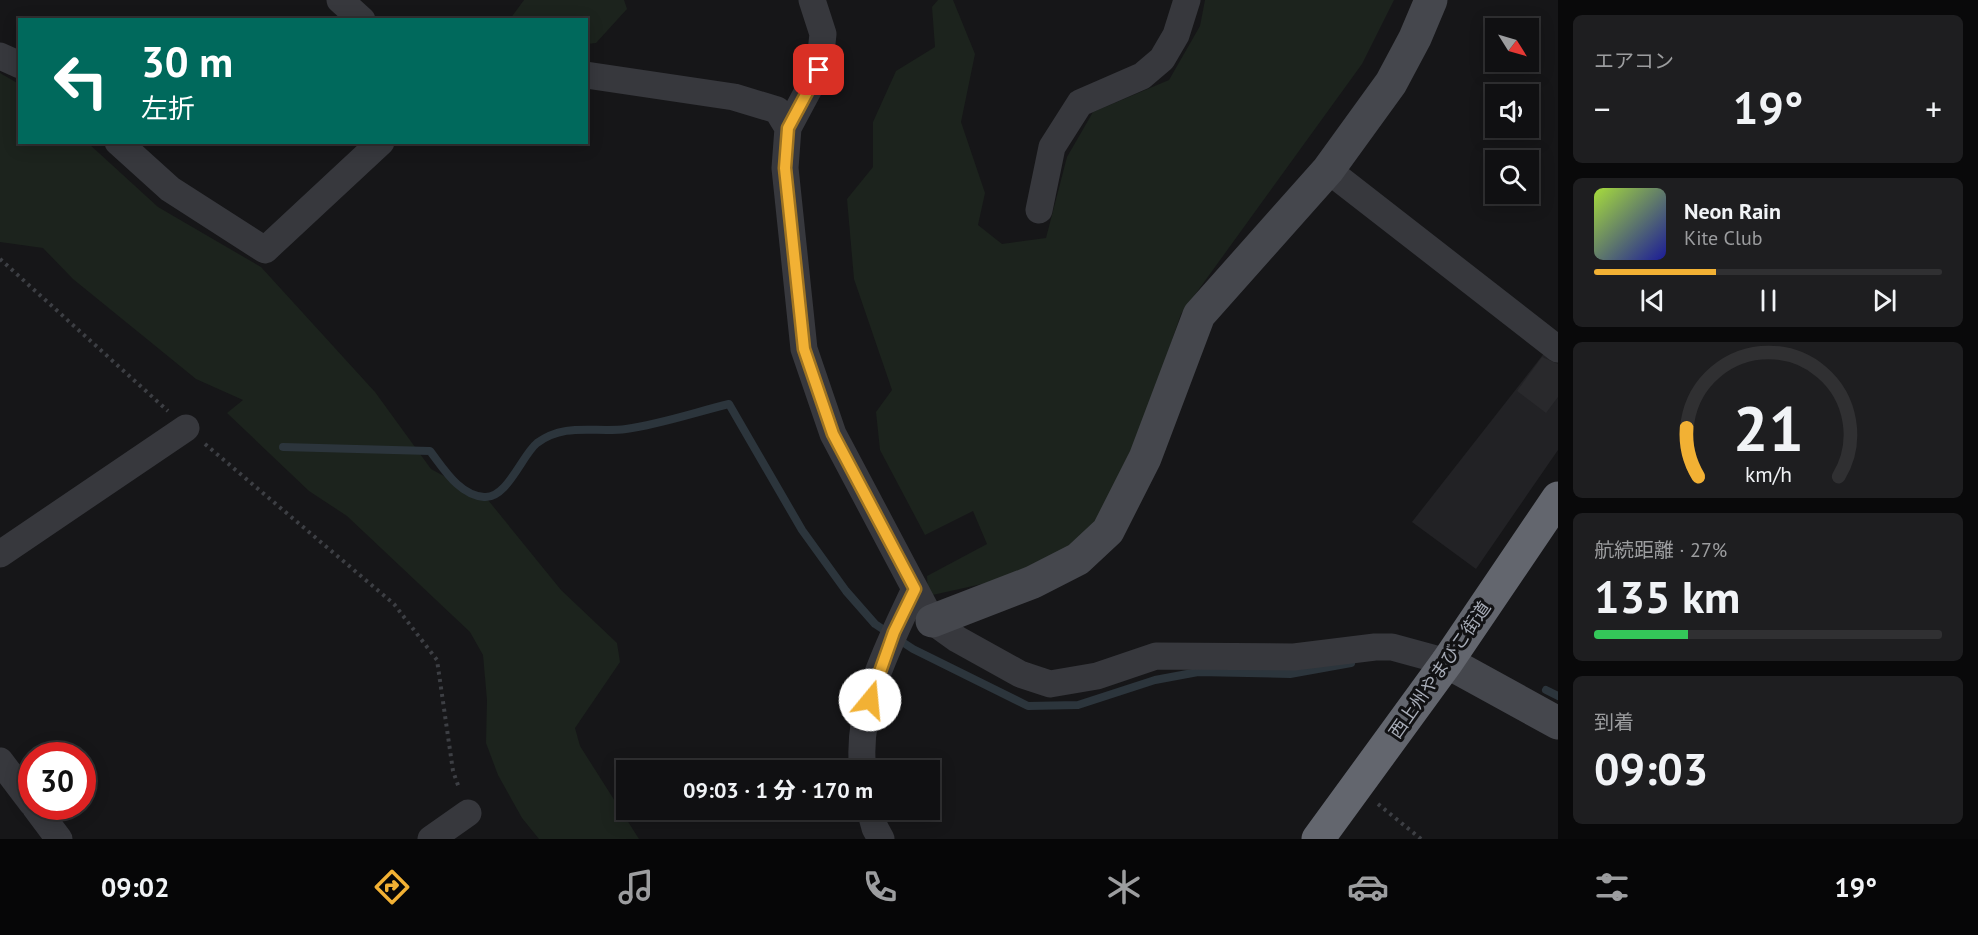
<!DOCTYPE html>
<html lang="ja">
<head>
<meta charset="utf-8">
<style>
	:root { --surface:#101012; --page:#1e1e20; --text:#f1f3f6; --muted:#9c9d9f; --line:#303032; --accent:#f2b134 }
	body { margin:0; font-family:"PT Sans","Noto Sans JP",sans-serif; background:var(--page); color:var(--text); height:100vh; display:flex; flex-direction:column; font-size:22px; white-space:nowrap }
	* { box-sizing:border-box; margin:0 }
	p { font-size:20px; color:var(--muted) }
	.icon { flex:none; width:33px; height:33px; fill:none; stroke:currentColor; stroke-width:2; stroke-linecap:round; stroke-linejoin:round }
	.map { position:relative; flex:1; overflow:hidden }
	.panel { display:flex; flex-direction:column; gap:15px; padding:15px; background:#09090a; width:420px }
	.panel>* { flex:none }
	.banner { position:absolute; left:18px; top:18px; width:570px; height:126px; border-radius:0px; box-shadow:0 3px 15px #0003,0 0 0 2px var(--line); background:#00695c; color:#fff; overflow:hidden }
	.needle { width:39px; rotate:127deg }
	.controls { position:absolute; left:1485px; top:18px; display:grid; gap:12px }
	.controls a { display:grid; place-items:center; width:54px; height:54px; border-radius:0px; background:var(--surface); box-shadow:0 3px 15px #0003,0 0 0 2px var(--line); font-size:30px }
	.speed { position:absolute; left:18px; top:742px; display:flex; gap:12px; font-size:30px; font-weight:700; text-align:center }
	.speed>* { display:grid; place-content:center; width:78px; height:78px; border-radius:50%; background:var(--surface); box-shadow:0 3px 15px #0003,0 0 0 2px var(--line); line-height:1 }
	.speed .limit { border:9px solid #d22; background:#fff; color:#111 }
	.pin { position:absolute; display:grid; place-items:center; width:51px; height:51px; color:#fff; margin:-26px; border-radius:12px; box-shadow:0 3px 9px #0006 }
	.me { position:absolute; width:66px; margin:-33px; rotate:17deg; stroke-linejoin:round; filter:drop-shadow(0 0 4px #0008) }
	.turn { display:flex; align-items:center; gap:21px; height:126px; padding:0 24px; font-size:27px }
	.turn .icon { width:78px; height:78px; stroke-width:2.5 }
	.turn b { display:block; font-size:42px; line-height:51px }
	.big { font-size:45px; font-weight:800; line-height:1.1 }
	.panel .card { flex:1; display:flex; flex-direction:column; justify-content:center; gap:9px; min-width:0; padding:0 21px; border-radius:9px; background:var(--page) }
	.panel .dial { align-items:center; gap:0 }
	.dial svg { height:156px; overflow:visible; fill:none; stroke:var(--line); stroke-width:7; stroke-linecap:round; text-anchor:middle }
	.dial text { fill:var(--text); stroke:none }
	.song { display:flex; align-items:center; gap:18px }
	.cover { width:72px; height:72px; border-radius:9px; background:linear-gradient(135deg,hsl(80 70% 55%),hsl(240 70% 35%)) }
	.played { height:6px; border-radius:3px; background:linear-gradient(90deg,var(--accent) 35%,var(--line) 35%) }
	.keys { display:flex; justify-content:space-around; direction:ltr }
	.heat { display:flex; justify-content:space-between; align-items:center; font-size:33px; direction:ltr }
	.charge { height:9px; border-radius:4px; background:linear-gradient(90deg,#34c759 27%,var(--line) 0) }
	.trip { position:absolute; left:616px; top:760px; width:324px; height:60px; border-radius:0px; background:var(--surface); box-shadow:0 3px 15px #0003,0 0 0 2px var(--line); font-weight:800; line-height:60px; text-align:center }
	.dock { display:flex; height:96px; justify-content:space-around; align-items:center; background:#060607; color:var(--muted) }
	.dock .icon { width:42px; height:42px }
	.dock .on { color:var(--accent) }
	.dock b { font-size:27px; color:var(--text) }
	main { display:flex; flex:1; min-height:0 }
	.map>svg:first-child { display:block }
	.built { fill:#222225 }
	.green { fill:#1c231d }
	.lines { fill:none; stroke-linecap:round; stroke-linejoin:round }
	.stream { stroke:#2c353c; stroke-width:8 }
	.building { fill:#29292c }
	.path { stroke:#3d3f44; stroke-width:4; stroke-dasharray:3 4.5; stroke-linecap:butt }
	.street { stroke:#37383d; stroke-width:27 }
	.secondary { stroke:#45474d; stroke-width:33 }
	.highway { stroke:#63666e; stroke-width:33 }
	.route-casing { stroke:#9d7322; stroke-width:15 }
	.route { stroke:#f2b134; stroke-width:10 }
	.labels { text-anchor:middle; stroke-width:6; stroke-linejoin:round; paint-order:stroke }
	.street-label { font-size:18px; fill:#a8adb8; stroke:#111113 }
</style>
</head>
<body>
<main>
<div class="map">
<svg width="1558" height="839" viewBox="0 0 1558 839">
	<rect width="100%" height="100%" fill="#161618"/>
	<path class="built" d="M1549,347L1558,354V450L1476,569L1412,522Z"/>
	<path class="green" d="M524,0H624L627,9L596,43L587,44L586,20L510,19Z
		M938,0H953L975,54L961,122L985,193L978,225L1002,244L1046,238L1067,157L1093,112L1169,80L1200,26L1205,0H1394L1362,64L1181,314L1132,456L1098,523L1061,557L1000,580L928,596L927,576L987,544L973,511L925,535L880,450L876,412L892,390L854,279L847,199L873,167V122L896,71L935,47L932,7Z
		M0,73L19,84L20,142L88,143L158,207L261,267L375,392L431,469L488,500L561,590L617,643L620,662L575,728L580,746L639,839H539L522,818L498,775L486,743L487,700L483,655L470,632L347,516L309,491L227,413L243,400L196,379L73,279L43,248L0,242Z"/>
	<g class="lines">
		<path class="stream" d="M283,447L430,451C444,469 459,495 484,497C507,499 522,455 537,443C565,422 595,433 626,429C661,424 696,412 729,404L802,530L846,591L875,624L913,649L1028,706L1078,705L1155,680L1198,672L1290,674L1351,663
			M1546,690L1558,696"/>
	</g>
	<path class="building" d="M1542,357L1558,364V397L1546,413L1517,391Z"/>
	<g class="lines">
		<path class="path" d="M0,259L168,411
			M205,444L394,604L437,660L453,771L459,788
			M1378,804L1421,839"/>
		<path class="street" d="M340,0L362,20
			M0,56L20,65
			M586,75L734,97L777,110L788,128L785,168L804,349L833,434L932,621L957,639L1020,674L1050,684L1097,676L1156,656L1294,657L1375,647H1392L1447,662
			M788,128L819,70L823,34L812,0
			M118,142L170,189L265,250L381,142
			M1328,170L1558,349
			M1039,210L1052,147L1080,103L1142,76L1162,59L1176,35L1187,0
			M0,554L186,428
			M0,761L32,803
			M863,771C855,708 889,645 915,589
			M35,807L59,839
			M870,810L875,828L881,839
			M431,839L468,813"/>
		<path class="secondary" d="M932,621L1033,582L1078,559L1108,531L1145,458L1199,315L1328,170L1391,83L1415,38L1431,0
			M1447,662L1558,723"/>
		<path class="highway" d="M1318,839L1447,662L1558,498"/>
	</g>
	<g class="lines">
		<g class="route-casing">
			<path id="route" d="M819,70L788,128L785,168L804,349L833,434L915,589L894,632L870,700"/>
		</g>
		<use href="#route" class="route"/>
	</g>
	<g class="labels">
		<g class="street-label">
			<text transform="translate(1440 670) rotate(-55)" y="6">西上州やまびこ街道</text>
		</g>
	</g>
</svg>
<div class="controls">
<a><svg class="needle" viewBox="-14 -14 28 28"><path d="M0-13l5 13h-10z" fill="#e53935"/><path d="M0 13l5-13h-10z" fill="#9c9d9f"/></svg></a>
<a><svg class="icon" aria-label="sound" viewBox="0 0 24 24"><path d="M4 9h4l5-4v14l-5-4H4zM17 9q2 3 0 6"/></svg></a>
<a><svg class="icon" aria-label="search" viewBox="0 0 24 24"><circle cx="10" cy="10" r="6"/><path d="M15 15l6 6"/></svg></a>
</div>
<div class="speed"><div class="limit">30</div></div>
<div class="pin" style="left:819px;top:70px;background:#d93025"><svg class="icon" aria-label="arrive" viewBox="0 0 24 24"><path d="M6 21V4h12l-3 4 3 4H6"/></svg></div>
<svg class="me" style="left:870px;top:700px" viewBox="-20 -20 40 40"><circle r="19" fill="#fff"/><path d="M0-13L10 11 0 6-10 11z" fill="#f2b134"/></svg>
<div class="trip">09:03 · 1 分 · 170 m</div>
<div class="banner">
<div class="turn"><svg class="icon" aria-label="left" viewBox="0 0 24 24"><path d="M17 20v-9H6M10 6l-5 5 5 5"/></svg><div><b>30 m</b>左折</div></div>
</div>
</div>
<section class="panel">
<div class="card"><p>エアコン</p>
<div class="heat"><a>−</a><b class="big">19°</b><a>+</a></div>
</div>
<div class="card">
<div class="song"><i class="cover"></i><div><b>Neon Rain</b><p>Kite Club</p></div></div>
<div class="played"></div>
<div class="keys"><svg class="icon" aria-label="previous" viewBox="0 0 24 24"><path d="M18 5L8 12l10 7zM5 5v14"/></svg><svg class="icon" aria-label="pause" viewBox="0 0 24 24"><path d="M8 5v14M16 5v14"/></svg><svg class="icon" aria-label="next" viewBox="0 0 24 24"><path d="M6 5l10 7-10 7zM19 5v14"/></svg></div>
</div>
<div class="card dial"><svg viewBox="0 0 100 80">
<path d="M14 69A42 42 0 1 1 86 69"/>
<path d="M14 69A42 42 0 0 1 8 44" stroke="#f2b134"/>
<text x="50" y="56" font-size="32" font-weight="700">21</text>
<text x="50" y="72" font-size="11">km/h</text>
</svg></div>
<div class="card"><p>航続距離 · 27%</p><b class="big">135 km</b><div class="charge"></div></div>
<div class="card"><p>到着</p><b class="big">09:03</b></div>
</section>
</main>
<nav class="dock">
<b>09:02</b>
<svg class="icon on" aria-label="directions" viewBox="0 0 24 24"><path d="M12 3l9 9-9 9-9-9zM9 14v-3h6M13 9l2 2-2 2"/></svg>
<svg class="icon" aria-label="music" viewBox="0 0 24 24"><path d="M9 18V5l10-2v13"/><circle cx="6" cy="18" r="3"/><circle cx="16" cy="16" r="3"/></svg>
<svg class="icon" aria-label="phone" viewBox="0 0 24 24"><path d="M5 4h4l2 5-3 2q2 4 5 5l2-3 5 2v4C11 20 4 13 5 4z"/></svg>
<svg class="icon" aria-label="climate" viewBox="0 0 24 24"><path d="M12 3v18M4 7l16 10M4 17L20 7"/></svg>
<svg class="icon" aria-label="car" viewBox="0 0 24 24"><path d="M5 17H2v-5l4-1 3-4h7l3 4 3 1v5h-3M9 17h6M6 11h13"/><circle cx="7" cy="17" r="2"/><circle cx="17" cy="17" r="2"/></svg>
<svg class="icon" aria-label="filters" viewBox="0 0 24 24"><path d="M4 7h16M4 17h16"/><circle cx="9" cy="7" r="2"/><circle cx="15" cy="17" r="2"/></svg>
<b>19°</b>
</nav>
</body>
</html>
